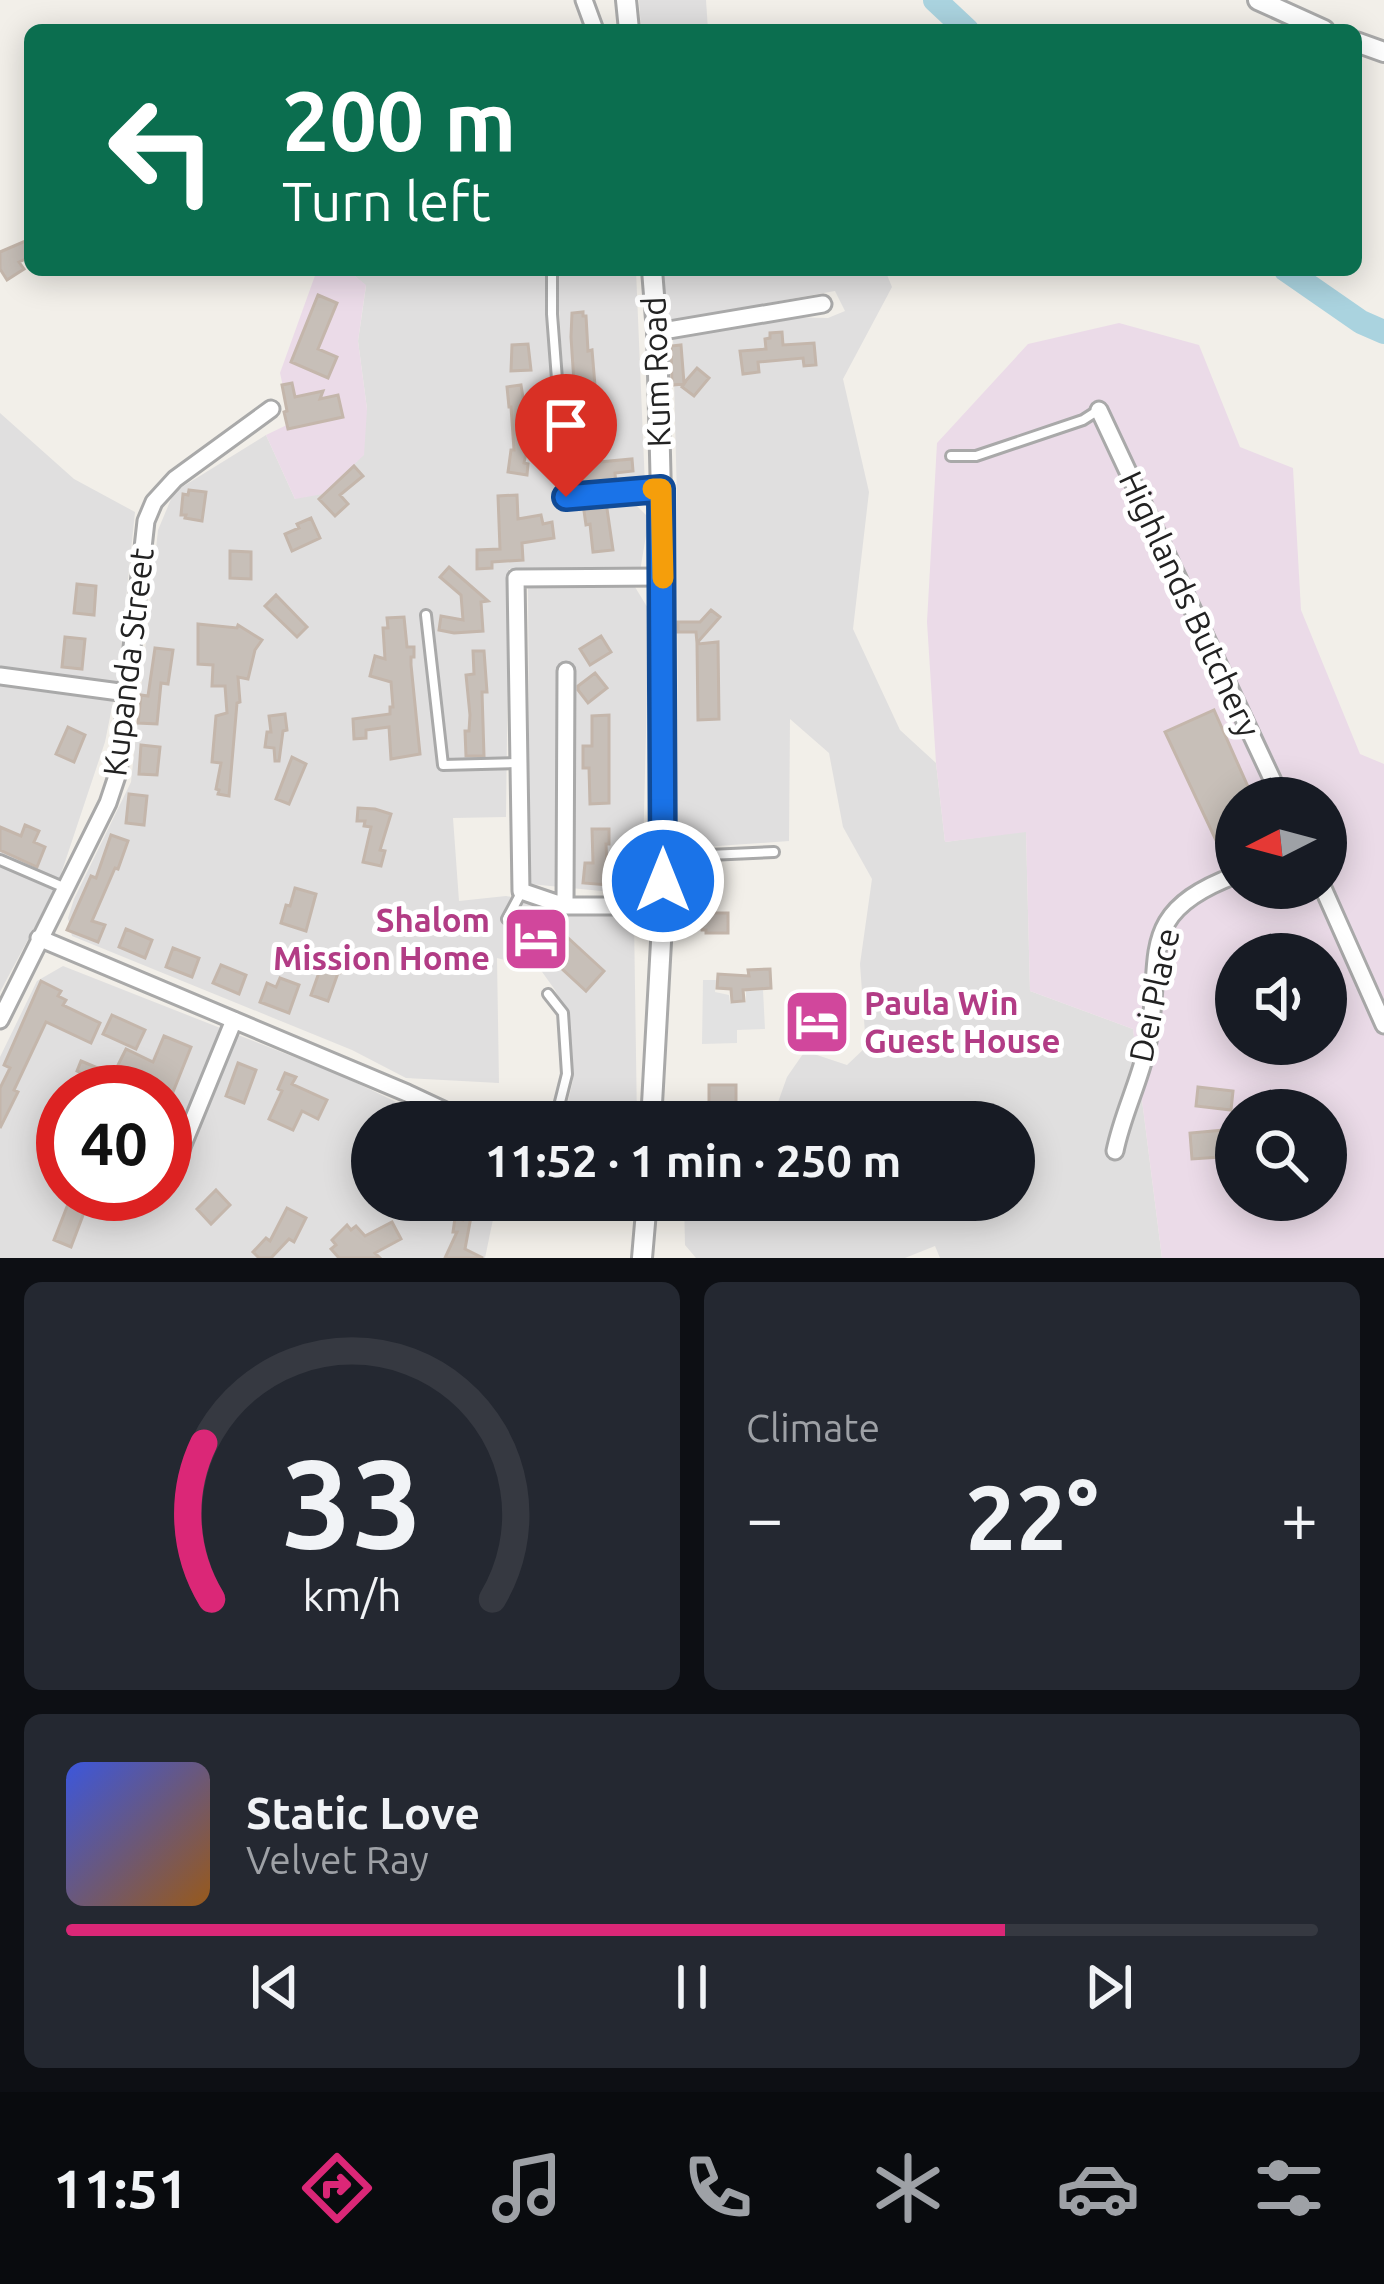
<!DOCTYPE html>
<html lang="en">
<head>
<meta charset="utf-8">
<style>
	:root { --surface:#171b24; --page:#242831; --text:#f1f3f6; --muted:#9ea1a6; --line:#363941; --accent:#db2777 }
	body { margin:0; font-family:Ubuntu,sans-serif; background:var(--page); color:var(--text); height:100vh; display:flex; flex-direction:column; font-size:45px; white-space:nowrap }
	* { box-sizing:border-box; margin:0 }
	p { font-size:39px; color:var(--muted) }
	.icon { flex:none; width:66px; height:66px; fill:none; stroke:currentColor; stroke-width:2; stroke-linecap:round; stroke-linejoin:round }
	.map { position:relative; height:1258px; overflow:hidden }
	.sheet { display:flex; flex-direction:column; gap:24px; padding:24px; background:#0d0f14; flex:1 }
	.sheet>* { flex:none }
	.top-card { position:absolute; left:24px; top:24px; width:1338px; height:252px; border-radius:18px; box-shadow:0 6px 30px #0003; background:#0b6e4f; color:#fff; overflow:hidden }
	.needle { width:78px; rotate:264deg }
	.tools { position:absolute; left:1215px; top:777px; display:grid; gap:24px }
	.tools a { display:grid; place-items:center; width:132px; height:132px; border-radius:50%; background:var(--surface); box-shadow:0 6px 30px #0003; font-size:60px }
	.speed { position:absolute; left:36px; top:1065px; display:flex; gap:24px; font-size:60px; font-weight:700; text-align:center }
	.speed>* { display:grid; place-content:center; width:156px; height:156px; border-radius:50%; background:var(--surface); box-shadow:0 6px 30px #0003; line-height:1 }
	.speed .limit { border:18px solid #d22; background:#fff; color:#111 }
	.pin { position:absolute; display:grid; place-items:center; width:102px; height:102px; color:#fff; margin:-123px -51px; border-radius:50% 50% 50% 0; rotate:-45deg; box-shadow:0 0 12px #0007 }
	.pin .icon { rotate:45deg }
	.me { position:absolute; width:132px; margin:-66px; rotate:0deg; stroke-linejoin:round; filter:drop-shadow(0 0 9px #0008) }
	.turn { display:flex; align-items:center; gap:42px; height:252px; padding:0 60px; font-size:54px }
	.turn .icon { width:156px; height:156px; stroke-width:2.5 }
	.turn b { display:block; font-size:84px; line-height:102px }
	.big { font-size:90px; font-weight:700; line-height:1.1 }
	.sheet .card { flex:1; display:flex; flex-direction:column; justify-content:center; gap:18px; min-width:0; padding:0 42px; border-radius:18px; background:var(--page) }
	.sheet .dial { align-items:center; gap:0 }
	.dial svg { height:312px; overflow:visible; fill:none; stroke:var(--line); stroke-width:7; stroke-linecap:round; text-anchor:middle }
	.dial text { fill:var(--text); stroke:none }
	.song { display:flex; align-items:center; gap:36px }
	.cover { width:144px; height:144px; border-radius:18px; background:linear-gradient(135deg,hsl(230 70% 55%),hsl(30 70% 35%)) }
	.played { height:12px; border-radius:6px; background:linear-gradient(90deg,var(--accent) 75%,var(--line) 75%) }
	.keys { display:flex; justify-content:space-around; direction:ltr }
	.heat { display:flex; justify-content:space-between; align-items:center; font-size:66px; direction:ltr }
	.sheet .tiles { flex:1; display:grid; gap:24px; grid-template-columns:1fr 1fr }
	.card:last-child { grid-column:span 2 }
	.trip { position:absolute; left:351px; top:1101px; width:684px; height:120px; border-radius:60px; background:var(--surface); box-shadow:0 6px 30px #0003; font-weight:700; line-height:120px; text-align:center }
	.tabs { display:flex; height:192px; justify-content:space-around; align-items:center; background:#090b0e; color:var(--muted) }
	.tabs .icon { width:84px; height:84px }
	.tabs .active { color:var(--accent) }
	.tabs b { font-size:54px; color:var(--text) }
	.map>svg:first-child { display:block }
	.residential { fill:#e0dfdf; fill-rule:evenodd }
	.industrial { fill:#ebdbe8; fill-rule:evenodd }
	.parking { fill:#e2e2e2 }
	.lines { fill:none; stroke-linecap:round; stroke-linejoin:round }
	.river { stroke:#aad3df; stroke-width:24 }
	.building { fill:#c7bfb8; stroke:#c4b6ab; stroke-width:3 }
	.service-casing { stroke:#a9a9a9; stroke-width:14 }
	.minor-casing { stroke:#a9a9a9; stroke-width:21 }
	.tertiary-casing { stroke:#a9a9a9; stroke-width:24 }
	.path { stroke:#fa8072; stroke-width:3; stroke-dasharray:6 6; stroke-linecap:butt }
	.service { stroke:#fff; stroke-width:8 }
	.minor { stroke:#fff; stroke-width:15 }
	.tertiary { stroke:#fff; stroke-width:18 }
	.route-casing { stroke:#114b97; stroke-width:30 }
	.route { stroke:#1a73e8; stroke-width:21 }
	.slow { stroke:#f59e0b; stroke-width:21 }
	.labels { text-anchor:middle; stroke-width:10; stroke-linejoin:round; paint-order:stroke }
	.street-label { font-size:33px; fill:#222; stroke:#fff }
	.hotel-label { font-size:33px; font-weight:bold; fill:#b23c85; stroke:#fff; text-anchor:end }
</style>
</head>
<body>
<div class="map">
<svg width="1384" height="1258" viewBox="0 0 1384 1258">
	<rect width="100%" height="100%" fill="#f2efe9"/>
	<path class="residential" d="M639,0H706L708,30H641Z
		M348,270H545L560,502L630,499L649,518L640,571L588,568L509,569L506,817L453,818L459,901L506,896L634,919L637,1122H563L573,1080L570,1022L555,990L540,969L497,958L499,1083L406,1078L352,1050L72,936L68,918L74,899L131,782L158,530L174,492L266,435L295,499L367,409L358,341L366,286Z
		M559,270H636L645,486L570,491L559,308Z
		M663,270H885L892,287L843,379L869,492L853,629L900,730L936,763L945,842L1026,831L1030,991L1133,1029L1162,1258H940L935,1246L905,1258H696L685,1245L684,1201L1014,1200V1122H771L787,1077L805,1051L847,1065L866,1047L860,964L872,879L843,827L829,753L790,719L789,841L689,848L678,838L677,500L673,338L785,317L828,318L845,311L835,291L668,321Z
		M0,413L74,479L135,512L118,677L105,742L58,883L0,992Z
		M528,587H635L649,610L642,895L530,884Z
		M63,966L342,1076L438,1122H372V1200H497L485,1258H0V1057L37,981ZM63,1092H165V1194H63Z"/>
	<path class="industrial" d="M317,270H348L366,285L358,341L367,409L364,455L323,494L295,499L266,435L291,423L280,373Z
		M1119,323L1199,345L1240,447L1293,468L1301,610L1360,754L1384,764V1258H1162L1133,1029L1030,991L1026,832L945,842L936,763L927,622L937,443L1028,344ZM1236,798H1326V888H1236ZM1236,954H1326V1044H1236ZM1236,1110H1326V1200H1236Z"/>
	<path class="parking" d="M703,980H716L715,992L729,995L730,1003L746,1002V991L763,990L765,1029L737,1030V1043L702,1044Z"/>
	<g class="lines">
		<path class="river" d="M935,0L967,30
			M1286,270L1361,322L1384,332"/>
	</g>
	<path class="building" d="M30,239V257L19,262L24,269L7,280L0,269V252Z
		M318,295L337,303L318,349L337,357L328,378L291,362Z
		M583,312V316H586L588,351L592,350L598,422L583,424L581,397L575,398L571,337L572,313Z
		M782,332L783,345L814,343L816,365L804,366L803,358L758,362L759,372L743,374L740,351L766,349L765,339L770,338V333Z
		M528,344L531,370L511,371L512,345Z
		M681,345L684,383L697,368L709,378L694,396L682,387L684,384L672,385L671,346Z
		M292,383L295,397L323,391L320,399L338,395L343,417L288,429L284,412L287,411L282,385Z
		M521,385L527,423L528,443L524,463L528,464L527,475L508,472L511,450H514L511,407H509L507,387Z
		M592,427L593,441L586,442L588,463L632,459L633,471L615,473L616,484L593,486L576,483L569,429Z
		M354,466L363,476L340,495L348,504L335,516L319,499Z
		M189,490L206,492L202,521L185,518L186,515H181L183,494L188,495Z
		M517,495L518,519L541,515L543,524L552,522L554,538L522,543L523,560L492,562V568L477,569V550L500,549L498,496Z
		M606,502L613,550L593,552L590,524L586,525L583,504Z
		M311,518L320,538L292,551L285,534L299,528L297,524Z
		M230,551L251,552V579L230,578Z
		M449,567L488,601L481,602L483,631L454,633L439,630L441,616L463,620L461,595L440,577Z
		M77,584L96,586L94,615L74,613Z
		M276,595L307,627L297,637L265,606Z
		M711,610L720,617L697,643L696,632H678V622H700Z
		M404,617L407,647H414V657H411V665L420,754L391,759L389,727L366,730V738L354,739L353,719L390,714V707H393L391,682L370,676L375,656L385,659L383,628H388L387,618Z
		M198,624L237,628L238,625L262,640L255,650L248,679L238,677L240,702L237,703L229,796L218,794L219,790L216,789L221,763L212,762L216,716L227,713L225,686H212L213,665L198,664Z
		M601,636L611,652L590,665L580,649Z
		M65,637L85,639L82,669L62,667Z
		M718,642L719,719L698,720L697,644Z
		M155,648L173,650L168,684L161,683L157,724L138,723L141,695L148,696Z
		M473,651H484L487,692H482L484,756H466L465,731H469L470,715L466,675L474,674Z
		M595,673L607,688L588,703L578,690V686Z
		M1214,710L1253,798H1236V844L1221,851L1165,732Z
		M285,714L287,730L283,731L279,761H275L274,748L265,747L267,732H271L269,716Z
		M609,715V803L590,804L589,768H583V746H592V716Z
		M68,727L85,735L74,762L56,754Z
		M141,745L160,747L157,775L139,774Z
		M292,757L306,764L289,804L276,799Z
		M129,794L147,796L144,825L126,823Z
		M358,808L375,809L391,814L380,850L385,851L381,866L363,862L371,827L364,826L365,821H357Z
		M25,825L39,831L34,842L45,847L37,867L0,850V827L21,836Z
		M592,829H609V844H606L607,865H610L608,885L583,883L585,863H593Z
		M111,835L128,841L118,869L115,868L92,921L105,925L98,942L67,930L91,876L96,878Z
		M717,870L718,890L683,891V871Z
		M295,888L316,894L306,931L281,923L286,905L290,906Z
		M701,913H728V933H706V930H702Z
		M524,927L549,929L547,950L522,948Z
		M126,929L152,940L145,958L119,947Z
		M566,936L604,971L586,991L548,956Z
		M173,948L199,958L192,977L166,967Z
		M343,960L345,972L338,973L328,1001L311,995L322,964Z
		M221,965L246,975L239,994L213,983Z
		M770,969L771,988L743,990L744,1001L732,1002L731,989L717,988L718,974L749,976L748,970Z
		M280,978L299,985L289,1013L260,1002L267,983L276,987Z
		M41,981L61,991L58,996L66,1000L63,1005L100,1023L91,1043L46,1022L14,1090L18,1092L0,1128V1088L10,1068L4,1065Z
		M112,1015L145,1030L136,1049L103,1034Z
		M164,1036L191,1047L173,1092H142L144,1085L115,1071L126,1049L153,1062Z
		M81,1061L98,1068L88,1092H71L83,1074L77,1071Z
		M238,1063L256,1070L244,1103L226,1096Z
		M285,1073L296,1077L292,1084L327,1100L318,1119L302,1111L293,1130L269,1119L282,1091L278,1089Z
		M709,1085H736V1122H709Z
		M1198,1087L1233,1091L1231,1110L1196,1106Z
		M1236,1129V1156L1192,1159L1190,1133Z
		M216,1190L230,1205L211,1224L197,1209Z
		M72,1194H91L71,1247L54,1240Z
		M470,1205L473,1206L465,1249L483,1258H445L457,1232H453L455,1218L463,1220Z
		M287,1208L306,1218L294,1242L289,1239L271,1258H259L253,1252L266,1238L270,1241Z
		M392,1222L401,1239L375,1253L380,1258H339L331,1249L336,1245L332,1240L347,1225L351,1230L356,1226L365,1236Z"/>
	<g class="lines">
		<g class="service-casing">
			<path id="service" d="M552,270V314L566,497L659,489
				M951,456H976L1083,420L1097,411
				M426,615L443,765L518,763
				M664,857L774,852
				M0,860L63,887
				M507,919L521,893
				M548,994L563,1013L567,1074L555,1122"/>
		</g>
		<g class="minor-casing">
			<path id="minor" d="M584,0L595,30
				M657,332L823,304
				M1099,410L1281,798
				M663,577L516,578L521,891L565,906H663
				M0,676L127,693
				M1323,888L1384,1025
				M565,906L566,671
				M39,938L407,1093L469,1122
				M0,1020L108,803L118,773L146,521L154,502L175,479L271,409
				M1115,1151C1122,1116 1138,1085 1146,1051C1167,962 1128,915 1236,875
				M168,1181L234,1020"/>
		</g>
		<g class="tertiary-casing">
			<path id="tertiary" d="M626,0L629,30
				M1258,0L1324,30
				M1356,42L1384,52
				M651,1122L663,906V577L657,332L652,270
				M642,1258L647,1200"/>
		</g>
		<path class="path" d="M380,30V27"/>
		<use href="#service" class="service"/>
		<use href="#minor" class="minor"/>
		<use href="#tertiary" class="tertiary"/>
	</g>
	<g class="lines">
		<g class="route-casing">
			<path id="route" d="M566,497L661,489L663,881"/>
		</g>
		<use href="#route" class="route"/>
		<path class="slow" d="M653,489H661L663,578"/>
	</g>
	<defs>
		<g id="hotel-square" transform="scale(3.45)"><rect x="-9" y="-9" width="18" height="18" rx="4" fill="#d1479c" stroke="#fff"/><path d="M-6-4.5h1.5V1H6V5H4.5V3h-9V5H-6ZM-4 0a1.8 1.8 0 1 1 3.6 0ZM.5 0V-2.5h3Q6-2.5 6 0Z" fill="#fff"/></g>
	</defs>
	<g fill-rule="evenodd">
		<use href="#hotel-square" x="536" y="939"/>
		<use href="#hotel-square" x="817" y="1022"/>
	</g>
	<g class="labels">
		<g class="street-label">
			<text transform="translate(656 372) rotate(-92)" y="12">Kum Road</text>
			<text transform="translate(1190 604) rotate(65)" y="12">Highlands Butchery</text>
			<text transform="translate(128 662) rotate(-83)" y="12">Kupanda Street</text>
			<text transform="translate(1154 995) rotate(-78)" y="12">Dei Place</text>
		</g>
		<g class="hotel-label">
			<text x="490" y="932">Shalom<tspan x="490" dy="38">Mission Home</tspan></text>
			<text x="864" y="1015" text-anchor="start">Paula Win<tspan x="864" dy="38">Guest House</tspan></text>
		</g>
	</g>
</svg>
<div class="tools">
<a><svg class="needle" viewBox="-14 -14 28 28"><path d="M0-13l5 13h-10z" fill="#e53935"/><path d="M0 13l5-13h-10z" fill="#9ea1a6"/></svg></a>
<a><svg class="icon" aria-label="sound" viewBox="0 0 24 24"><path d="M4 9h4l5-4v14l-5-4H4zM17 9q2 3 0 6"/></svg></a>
<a><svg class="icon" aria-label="search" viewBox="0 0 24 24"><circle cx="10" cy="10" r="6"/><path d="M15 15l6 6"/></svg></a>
</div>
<div class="speed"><div class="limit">40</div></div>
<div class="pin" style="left:566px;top:497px;background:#d93025"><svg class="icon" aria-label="arrive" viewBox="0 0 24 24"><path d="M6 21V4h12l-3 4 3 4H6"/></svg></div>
<svg class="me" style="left:663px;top:881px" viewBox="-20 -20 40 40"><circle r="17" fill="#1a73e8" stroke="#fff" stroke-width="3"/><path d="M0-11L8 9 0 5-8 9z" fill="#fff"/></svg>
<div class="trip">11:52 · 1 min · 250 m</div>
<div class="top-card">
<div class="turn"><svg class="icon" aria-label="left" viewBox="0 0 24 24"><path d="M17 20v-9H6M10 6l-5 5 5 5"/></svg><div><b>200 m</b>Turn left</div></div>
</div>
</div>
<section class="sheet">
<div class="tiles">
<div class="card dial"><svg viewBox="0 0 100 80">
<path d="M14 69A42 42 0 1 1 86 69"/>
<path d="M14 69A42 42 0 0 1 12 29" stroke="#db2777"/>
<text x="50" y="56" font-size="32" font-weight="700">33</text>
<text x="50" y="72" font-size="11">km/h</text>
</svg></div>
<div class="card"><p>Climate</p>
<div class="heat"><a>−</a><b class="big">22°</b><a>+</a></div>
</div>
<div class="card">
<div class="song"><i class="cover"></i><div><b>Static Love</b><p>Velvet Ray</p></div></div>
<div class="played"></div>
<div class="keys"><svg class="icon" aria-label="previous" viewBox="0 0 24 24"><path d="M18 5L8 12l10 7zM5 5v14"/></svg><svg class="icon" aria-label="pause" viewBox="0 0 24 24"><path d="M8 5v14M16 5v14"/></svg><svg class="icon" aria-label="next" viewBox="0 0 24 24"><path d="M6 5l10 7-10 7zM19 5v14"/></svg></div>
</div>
</div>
</section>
<nav class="tabs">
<b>11:51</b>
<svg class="icon active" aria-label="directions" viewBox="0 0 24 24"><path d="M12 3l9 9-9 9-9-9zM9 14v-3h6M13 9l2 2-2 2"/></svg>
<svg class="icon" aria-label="music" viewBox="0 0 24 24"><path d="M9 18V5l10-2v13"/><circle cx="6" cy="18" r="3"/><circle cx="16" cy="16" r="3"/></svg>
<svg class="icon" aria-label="phone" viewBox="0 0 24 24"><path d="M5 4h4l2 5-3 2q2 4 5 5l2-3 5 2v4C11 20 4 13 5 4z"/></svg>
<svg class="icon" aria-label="climate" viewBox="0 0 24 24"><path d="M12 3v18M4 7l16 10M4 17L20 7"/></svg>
<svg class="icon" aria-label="car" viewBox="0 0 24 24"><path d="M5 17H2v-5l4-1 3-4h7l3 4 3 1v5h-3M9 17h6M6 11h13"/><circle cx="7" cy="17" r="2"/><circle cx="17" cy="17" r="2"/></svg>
<svg class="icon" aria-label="filters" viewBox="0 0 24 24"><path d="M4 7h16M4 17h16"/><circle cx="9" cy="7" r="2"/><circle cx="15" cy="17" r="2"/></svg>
</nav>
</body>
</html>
